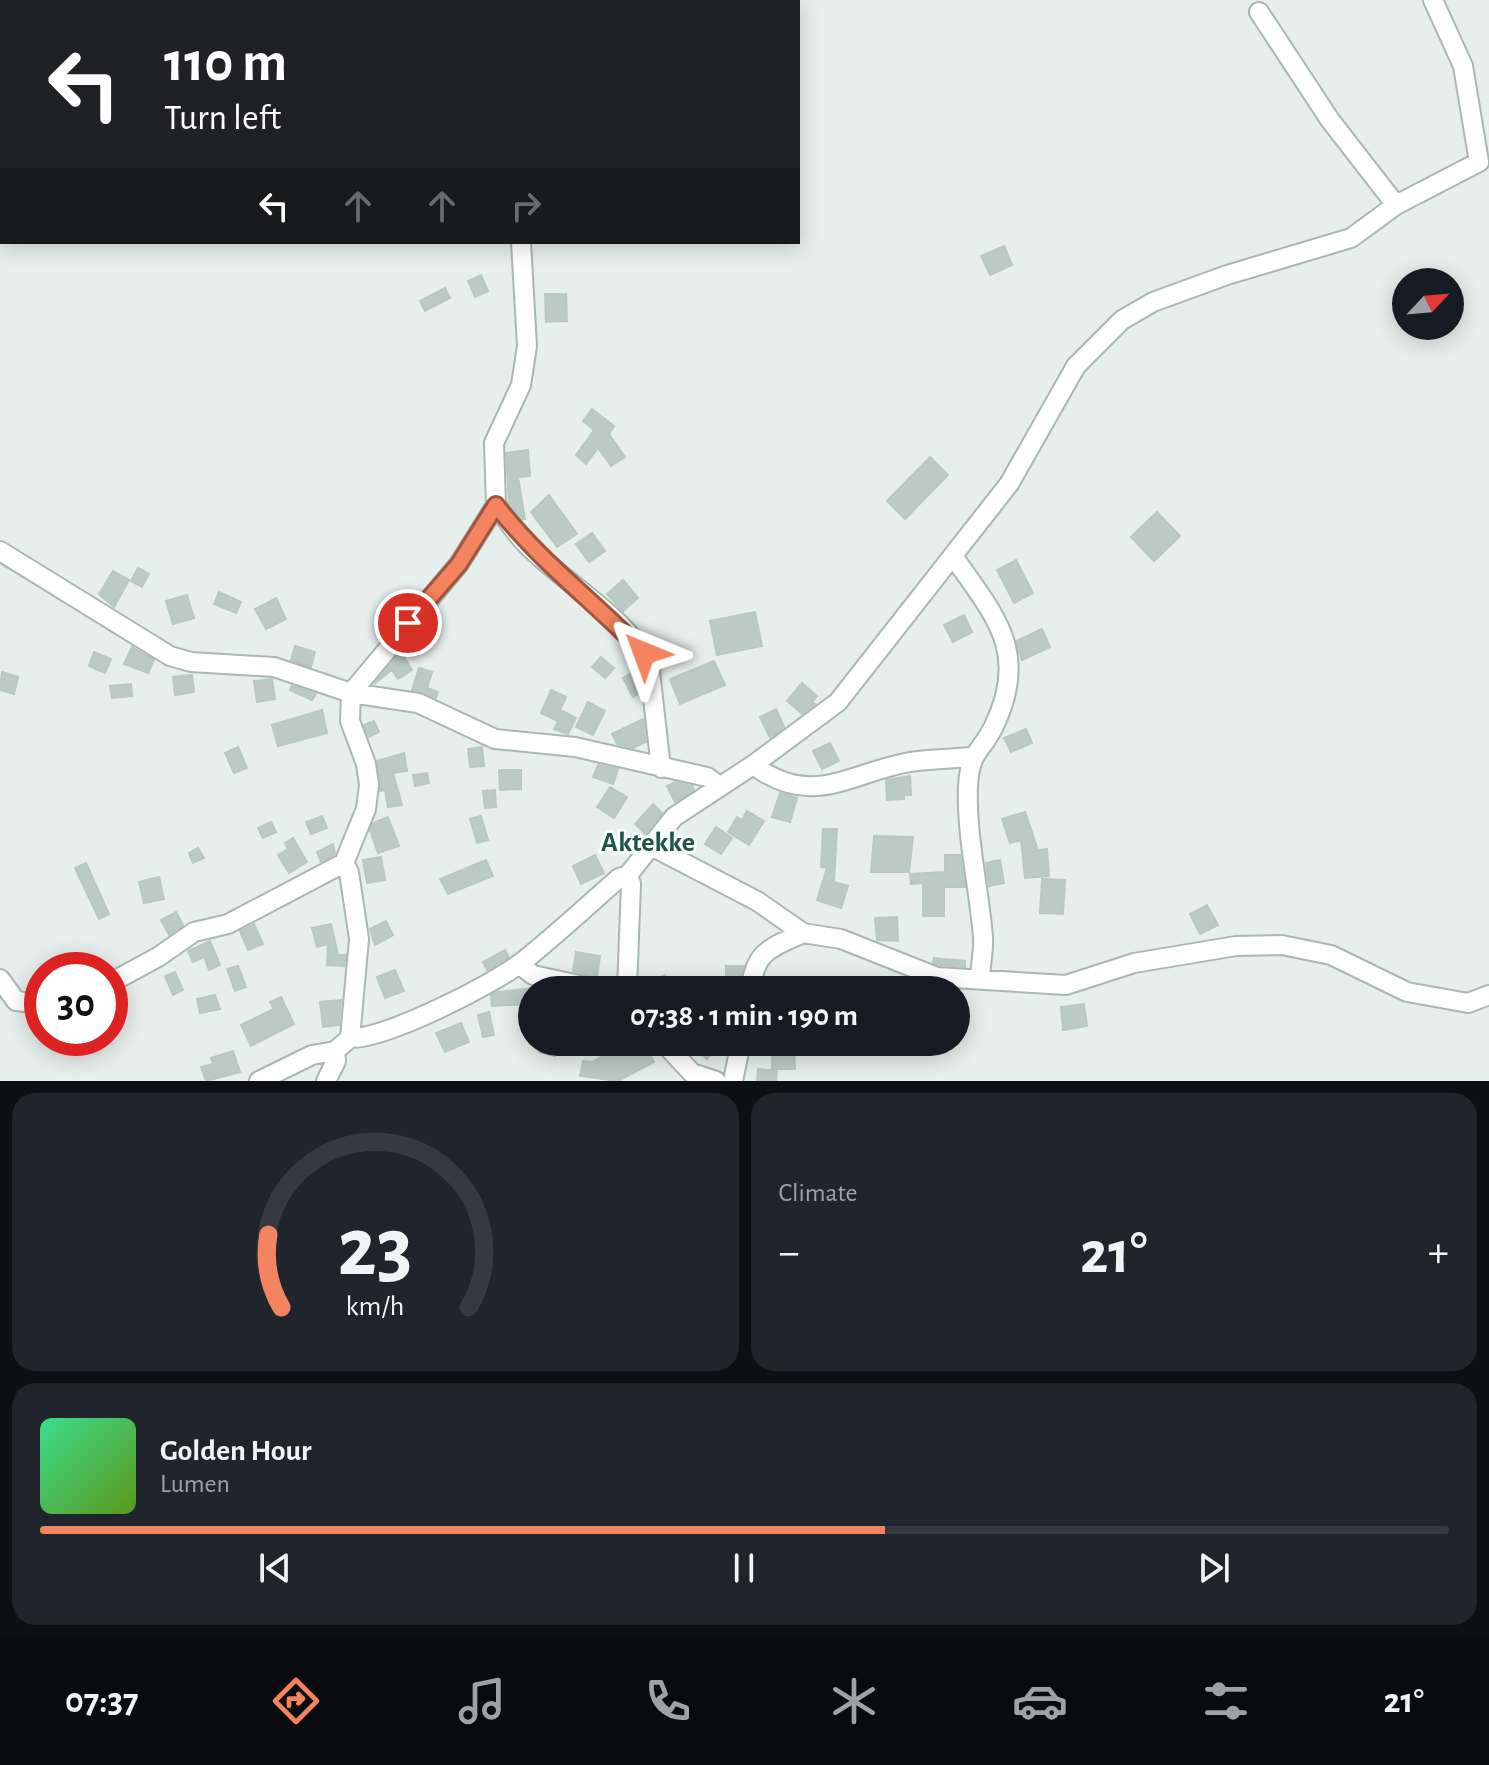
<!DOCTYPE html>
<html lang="en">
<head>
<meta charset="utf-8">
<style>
	:root { --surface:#171b24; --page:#20242c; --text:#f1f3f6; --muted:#9ea1a6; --line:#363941; --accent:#f4845f }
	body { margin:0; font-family:"Alegreya Sans",sans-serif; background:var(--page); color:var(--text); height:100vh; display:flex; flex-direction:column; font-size:30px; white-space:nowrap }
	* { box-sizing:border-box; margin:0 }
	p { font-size:26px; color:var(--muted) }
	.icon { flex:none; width:44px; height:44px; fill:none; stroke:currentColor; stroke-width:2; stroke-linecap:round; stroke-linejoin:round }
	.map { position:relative; height:1081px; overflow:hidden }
	.drawer { display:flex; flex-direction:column; gap:12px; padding:12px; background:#0d0f14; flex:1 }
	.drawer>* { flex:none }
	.guide { position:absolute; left:0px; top:0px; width:800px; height:244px; box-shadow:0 4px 20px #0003; background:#202124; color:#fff; overflow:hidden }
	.needle { width:52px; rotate:64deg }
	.buttons { position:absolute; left:1392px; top:268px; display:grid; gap:16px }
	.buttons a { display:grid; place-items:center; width:72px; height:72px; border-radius:50%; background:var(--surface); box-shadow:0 4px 20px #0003; font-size:40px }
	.speed { position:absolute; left:24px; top:952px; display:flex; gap:16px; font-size:40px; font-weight:700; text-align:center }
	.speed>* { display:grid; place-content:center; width:104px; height:104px; border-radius:50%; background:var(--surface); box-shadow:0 4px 20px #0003; line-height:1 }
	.speed .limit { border:12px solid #d22; background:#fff; color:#111 }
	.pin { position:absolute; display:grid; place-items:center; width:68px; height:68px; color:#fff; margin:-34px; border:4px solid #fff; border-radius:50%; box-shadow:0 2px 8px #0007 }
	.me { position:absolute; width:88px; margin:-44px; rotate:316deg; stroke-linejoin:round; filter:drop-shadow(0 0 6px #0008) }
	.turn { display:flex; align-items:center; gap:28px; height:168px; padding:0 32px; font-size:36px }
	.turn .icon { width:104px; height:104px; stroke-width:2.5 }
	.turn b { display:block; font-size:56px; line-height:68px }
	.lanes { display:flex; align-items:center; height:76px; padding:0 32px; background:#0003; justify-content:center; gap:40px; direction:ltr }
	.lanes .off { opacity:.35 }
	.big { font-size:60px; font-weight:700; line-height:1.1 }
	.drawer .tile { flex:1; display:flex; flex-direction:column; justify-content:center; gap:12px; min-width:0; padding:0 28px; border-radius:24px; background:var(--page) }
	.drawer .dial { align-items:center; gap:0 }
	.dial svg { height:208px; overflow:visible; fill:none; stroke:var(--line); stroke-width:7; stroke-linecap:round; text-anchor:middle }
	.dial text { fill:var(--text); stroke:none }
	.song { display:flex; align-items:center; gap:24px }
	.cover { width:96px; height:96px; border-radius:12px; background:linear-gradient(135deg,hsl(150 70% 55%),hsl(90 70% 35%)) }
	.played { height:8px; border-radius:4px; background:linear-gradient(90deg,var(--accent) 60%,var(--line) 60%) }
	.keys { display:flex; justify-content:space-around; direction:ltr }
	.heat { display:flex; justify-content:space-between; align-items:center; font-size:44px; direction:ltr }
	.drawer .tiles { flex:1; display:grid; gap:12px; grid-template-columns:1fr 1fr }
	.tile:last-child { grid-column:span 2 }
	.trip { position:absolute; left:518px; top:976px; width:452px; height:80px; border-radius:40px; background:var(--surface); box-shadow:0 4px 20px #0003; font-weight:700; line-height:80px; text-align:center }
	.dock { display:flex; height:128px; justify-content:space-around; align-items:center; background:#090b0e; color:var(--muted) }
	.dock .icon { width:56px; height:56px }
	.dock .active { color:var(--accent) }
	.dock b { font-size:36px; color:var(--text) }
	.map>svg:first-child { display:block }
	.building { fill:#bbcac4; stroke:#b8c9c2; stroke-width:2 }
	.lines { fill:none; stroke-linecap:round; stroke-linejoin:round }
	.minor-casing { stroke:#a8b8b2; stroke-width:22 }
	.minor { stroke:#fff; stroke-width:18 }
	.route-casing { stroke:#9f563e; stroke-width:20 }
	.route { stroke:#f4845f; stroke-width:14 }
	.labels { text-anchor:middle; stroke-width:6; stroke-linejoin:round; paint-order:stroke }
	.quarter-label { font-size:28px; font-weight:bold; fill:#1f5548; stroke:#f7fbf9 }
</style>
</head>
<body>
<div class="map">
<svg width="1489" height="1081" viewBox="0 0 1489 1081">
	<rect width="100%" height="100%" fill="#e6efeb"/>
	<path class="building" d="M1004,246L1012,265L990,275L981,256Z
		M481,275L488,291L475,297L468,281Z
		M445,288L450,298L425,311L420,301Z
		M545,294H566L567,321L546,322Z
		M592,409L614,426L609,434L625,457L611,466L598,448L586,464L576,455L594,430L583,421Z
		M528,450L530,476L518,477L525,519H521L509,502L506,453Z
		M930,457L948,475L905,519L887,501Z
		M549,495L577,534L557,547L531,512Z
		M1157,512L1180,536L1154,561L1131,537Z
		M592,533L605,551L589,562L576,544Z
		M1016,560L1033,593L1014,603L997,570Z
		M138,568L149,574L142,587L131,581Z
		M113,571L129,580L114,607L99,594Z
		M623,580L638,598L623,611L607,594Z
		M219,592L241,602L236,613L214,604Z
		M187,595L194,618L173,624L166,601Z
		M276,598L286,619L266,629L255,609Z
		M755,612L762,646L717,655L710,621Z
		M964,615L972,632L953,642L944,625Z
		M1042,629L1050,647L1022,660L1016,641Z
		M295,646L315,652L311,667L291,660Z
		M132,647L154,660L148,673L124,664Z
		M94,652L111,659L105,673L89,666Z
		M401,652L412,670L398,679L392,670L374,684Z
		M601,657L614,668L605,678L592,667Z
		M714,661L725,685L680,704L670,679Z
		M419,668L432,672L427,688L438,692L436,698L412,690Z
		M638,670L640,693L633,697L623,678Z
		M2,672L18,677L14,694L0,690Z
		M192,675L194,692L175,695L173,677Z
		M272,679L275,699L257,702L254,681Z
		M802,683L817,696L812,702L815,704L802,714L787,701Z
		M131,684L132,696L112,698L110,686Z
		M292,686L316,694L312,700L290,690Z
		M551,690L566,697L560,710L576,718L568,734L554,729L558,721L541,713Z
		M588,702L605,711L593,735L576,727Z
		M776,709L784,727L770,738L760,717Z
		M322,710L327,733L278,746L272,725Z
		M643,719L646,742L633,748L617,744L612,734Z
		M374,721L379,732L369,737L364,725Z
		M1026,729L1032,743L1011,752L1004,738Z
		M830,743L839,761L822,769L813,751Z
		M238,747L247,768L234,773L225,753Z
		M482,747L484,766L470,767L468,749Z
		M404,753L407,771L393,773L402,805L388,807L385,790L380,791L377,761Z
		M598,765L618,769L613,784L593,777Z
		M499,770H521V789L500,790Z
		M427,773L429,783L415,786L413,775Z
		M910,776L911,795H904V799L887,800L886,780Z
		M675,782L692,786L694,790L675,802L667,786Z
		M610,787L627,797L614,818L597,807Z
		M495,790L496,807L485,808L483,791Z
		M780,793L797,798L790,822L772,817Z
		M653,804L662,813L645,834L635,824Z
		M747,811L764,821L749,845L728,832L737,817L742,820Z
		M1025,812L1038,850L1047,849L1049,876L1025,878L1021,840L1010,843L1002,819Z
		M322,816L327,828L311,834L306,822Z
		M481,816L488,840L477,843L470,819Z
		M388,817L399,846L378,853L370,830L373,823Z
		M271,822L276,832L263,838L258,828Z
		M716,827L732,838L721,854L705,844Z
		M823,829H837L834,882L848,886L841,908L817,900L827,868L821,867Z
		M874,836L913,837L909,872H871Z
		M293,838L307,862L289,873L278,855L288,849L285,843Z
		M333,844L335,854L321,862L317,852Z
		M198,848L204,858L193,863L189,853Z
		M595,855L604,873L581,884L573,866Z
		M945,855H960L965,887H944V916H923V883L911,884L910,874L945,872Z
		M381,857L385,880L367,883L363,860Z
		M486,860L493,876L448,894L440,879Z
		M1000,860L1004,883L989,886L986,863Z
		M86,863L109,914L99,919L75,868Z
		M159,877L164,899L144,903L139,882Z
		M1042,879L1065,880L1063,914L1040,913Z
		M1207,905L1218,925L1200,934L1190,914Z
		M176,912L183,925L169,935L161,920Z
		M897,917L898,941L877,940L875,918Z
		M386,921L393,935L375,945L370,929Z
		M254,924L263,944L248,950L240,931Z
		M331,924L338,955H346L344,966L327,965L328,944L317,947L312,928Z
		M210,941L220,965L209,970L204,957L193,962L188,951Z
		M505,950L509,957L487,970L483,962Z
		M576,952L600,956L597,977L573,971Z
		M65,955L83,970H63L56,965Z
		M934,958L965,961V967L940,965L933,963Z
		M238,966L246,987L235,991L227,969Z
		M726,966H744L739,984H726Z
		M395,970L404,991L385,998L377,977Z
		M175,972L183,990L173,995L165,976Z
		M665,975L671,990H649L646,982Z
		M532,988V1004L492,1006L491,995L498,992Z
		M215,995L220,1009L200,1013L197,999Z
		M281,997L294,1024L251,1046L241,1025L274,1009L270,1002Z
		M341,1000L339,1025L323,1027L320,1002Z
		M1084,1004L1087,1026L1063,1030L1061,1007Z
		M489,1012L494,1035L483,1037L478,1015Z
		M461,1023L469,1042L445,1052L436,1033Z
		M541,1042L559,1044L555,1056L539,1052Z
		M630,1042H643L654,1062L618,1081L580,1076L583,1061L592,1062Z
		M687,1042H722L707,1059Z
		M772,1046H794L795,1069H772Z
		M233,1051L240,1072L206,1081L201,1067L213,1064L211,1058Z
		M758,1069L777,1071L776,1081H757Z"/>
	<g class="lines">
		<g class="minor-casing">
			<path id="minor" d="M749,2L752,0
				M1259,12L1330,120L1396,205
				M0,189H2
				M496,505C506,518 515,533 527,545C563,582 627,617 649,663L661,768
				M0,551L170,656L191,662L274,667L351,693L418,703L495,739L575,747L707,777L718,785
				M953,556C994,615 1030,651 994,726C981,753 970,750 968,786C966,835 979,888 983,937C984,951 980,966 980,980
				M753,765C813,809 848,773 910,762C930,759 951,759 971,757
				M653,847L757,901L803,933L841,939L937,977L1066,985L1134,963L1236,946L1282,945L1331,955L1407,992L1468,1003L1489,995
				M519,964L533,975L602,990
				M0,979L16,1001L42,1004
				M110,983L158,957L194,932L228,924L344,863L366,809L369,785L366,764L350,721L351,693L459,564L496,505L494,443L521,385L527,346L521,242
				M627,990L631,884L628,875
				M750,990C756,950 769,949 803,933
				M350,1038C386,1039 492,985 522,962C555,936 587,906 619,878L628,875L674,817L753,765L838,702L1009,484L1076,366L1122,320L1153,302L1227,275L1351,238L1396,205L1479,162L1463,66L1433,0
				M663,1042L692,1073L716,1081
				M259,1081L312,1055L335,1051L350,1038L359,939L349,872L344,863
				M326,1081L336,1061L335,1051
				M733,1081L741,1042"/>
		</g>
		<use href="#minor" class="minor"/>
	</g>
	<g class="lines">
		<g class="route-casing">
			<path id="route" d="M408,623L459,564L496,505C539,561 595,602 644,653"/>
		</g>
		<use href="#route" class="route"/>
	</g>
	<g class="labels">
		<g class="quarter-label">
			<text x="648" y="851">Aktekke</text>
		</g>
	</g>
</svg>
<div class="buttons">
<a><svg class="needle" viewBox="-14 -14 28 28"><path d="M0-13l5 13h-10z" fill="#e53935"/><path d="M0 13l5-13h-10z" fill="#9ea1a6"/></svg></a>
</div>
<div class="speed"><div class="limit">30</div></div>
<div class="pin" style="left:408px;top:623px;background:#d93025"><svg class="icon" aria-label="arrive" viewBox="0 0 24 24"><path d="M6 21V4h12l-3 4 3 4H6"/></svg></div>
<svg class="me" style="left:644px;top:653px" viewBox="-20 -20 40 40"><path d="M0-17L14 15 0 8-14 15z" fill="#f4845f" stroke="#fff" stroke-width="4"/></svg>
<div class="trip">07:38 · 1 min · 190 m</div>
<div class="guide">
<div class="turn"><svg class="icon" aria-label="left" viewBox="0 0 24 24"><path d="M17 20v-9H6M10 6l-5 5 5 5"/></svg><div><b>110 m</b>Turn left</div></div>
<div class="lanes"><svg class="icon" aria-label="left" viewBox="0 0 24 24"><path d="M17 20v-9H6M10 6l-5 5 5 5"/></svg><svg class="icon off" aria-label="ahead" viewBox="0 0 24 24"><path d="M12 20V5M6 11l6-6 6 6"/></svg><svg class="icon off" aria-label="ahead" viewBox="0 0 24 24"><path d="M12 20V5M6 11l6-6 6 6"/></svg><svg class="icon off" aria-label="right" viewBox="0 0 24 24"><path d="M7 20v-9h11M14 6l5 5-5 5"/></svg></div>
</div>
</div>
<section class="drawer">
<div class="tiles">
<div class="tile dial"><svg viewBox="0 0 100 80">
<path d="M14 69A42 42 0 1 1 86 69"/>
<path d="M14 69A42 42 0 0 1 9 41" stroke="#f4845f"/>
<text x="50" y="56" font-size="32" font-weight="700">23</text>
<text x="50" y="72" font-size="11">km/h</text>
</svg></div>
<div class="tile"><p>Climate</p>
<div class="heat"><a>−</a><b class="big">21°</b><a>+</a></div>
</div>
<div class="tile">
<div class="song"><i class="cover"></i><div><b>Golden Hour</b><p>Lumen</p></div></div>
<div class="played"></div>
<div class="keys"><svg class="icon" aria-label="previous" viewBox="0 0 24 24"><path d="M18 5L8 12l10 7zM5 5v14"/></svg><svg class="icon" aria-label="pause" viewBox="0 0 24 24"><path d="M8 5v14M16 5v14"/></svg><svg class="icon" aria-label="next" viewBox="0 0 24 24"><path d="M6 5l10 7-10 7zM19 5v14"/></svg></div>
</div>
</div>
</section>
<nav class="dock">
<b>07:37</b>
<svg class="icon active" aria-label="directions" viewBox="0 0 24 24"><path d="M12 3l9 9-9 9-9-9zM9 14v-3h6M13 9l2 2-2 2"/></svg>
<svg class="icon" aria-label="music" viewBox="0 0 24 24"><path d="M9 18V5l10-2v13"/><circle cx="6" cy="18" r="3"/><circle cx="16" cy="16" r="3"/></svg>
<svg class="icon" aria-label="phone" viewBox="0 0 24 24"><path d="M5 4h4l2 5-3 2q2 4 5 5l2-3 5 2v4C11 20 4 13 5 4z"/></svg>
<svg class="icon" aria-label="climate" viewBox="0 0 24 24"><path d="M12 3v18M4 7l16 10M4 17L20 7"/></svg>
<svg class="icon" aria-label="car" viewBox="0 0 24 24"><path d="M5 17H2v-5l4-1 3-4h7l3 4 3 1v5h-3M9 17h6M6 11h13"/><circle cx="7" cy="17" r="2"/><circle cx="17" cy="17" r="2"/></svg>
<svg class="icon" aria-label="filters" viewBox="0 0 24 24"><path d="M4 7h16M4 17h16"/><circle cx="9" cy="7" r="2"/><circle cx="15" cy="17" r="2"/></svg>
<b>21°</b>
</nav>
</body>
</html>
